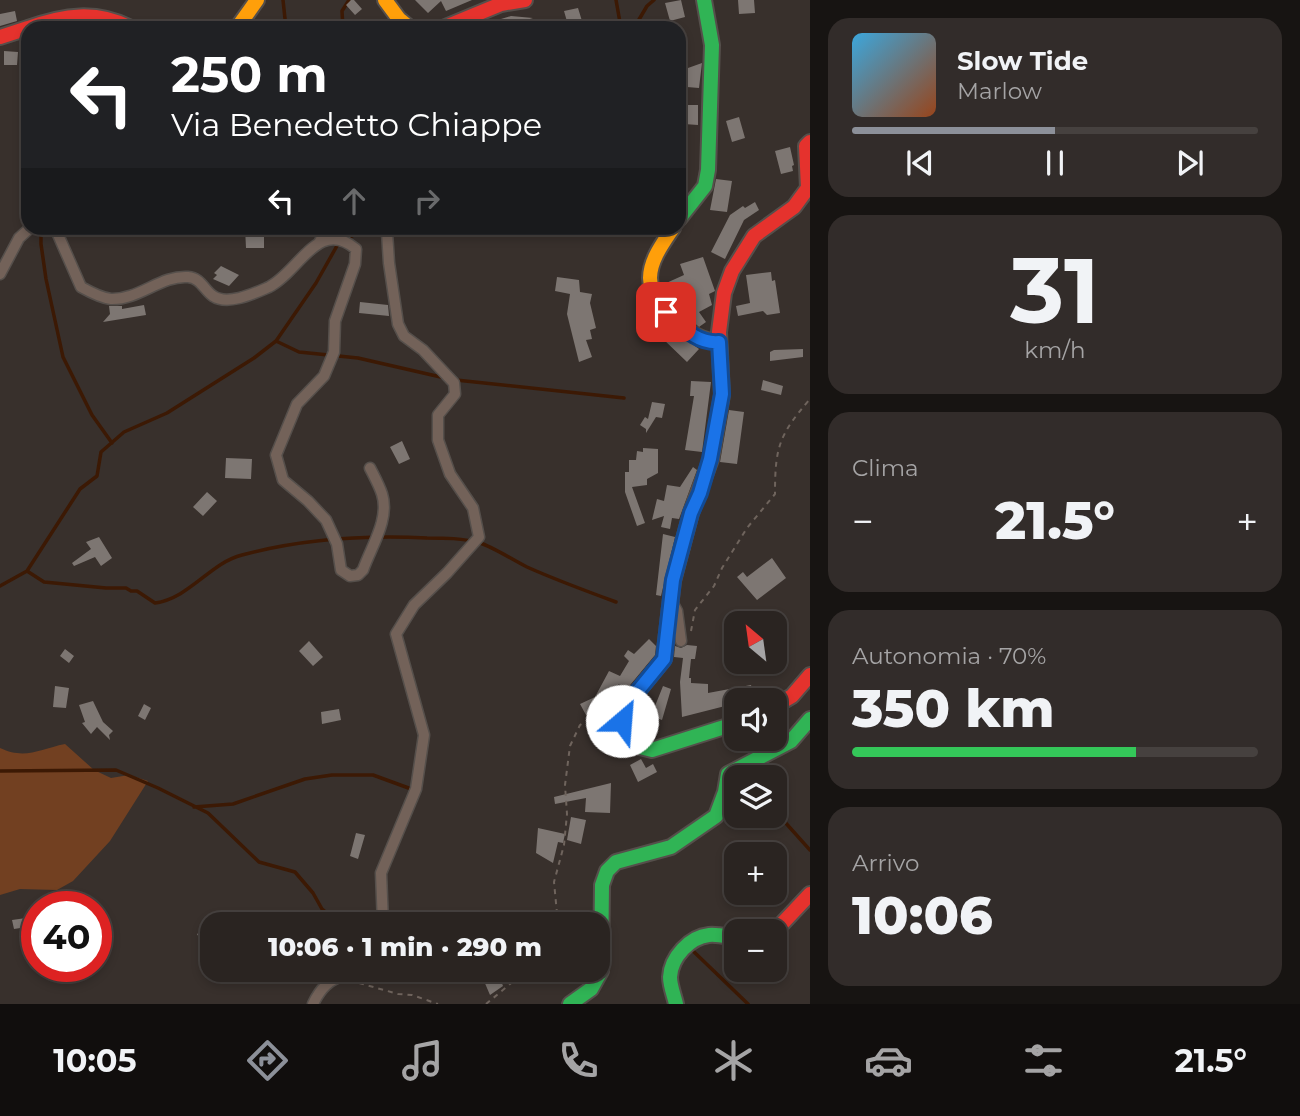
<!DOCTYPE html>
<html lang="it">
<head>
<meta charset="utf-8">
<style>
	:root { --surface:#2a2421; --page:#322c2a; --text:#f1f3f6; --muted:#a5a4a5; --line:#46413f; --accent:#8c9099 }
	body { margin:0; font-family:Montserrat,sans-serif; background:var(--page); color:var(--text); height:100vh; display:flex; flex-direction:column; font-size:26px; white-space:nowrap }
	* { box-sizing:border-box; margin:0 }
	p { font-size:23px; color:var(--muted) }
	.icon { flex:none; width:38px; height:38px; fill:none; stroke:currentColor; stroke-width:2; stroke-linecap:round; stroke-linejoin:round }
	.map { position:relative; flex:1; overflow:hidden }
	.sheet { display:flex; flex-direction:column; gap:18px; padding:18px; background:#171412; width:490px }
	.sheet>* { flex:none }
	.banner { position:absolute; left:21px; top:21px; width:665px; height:214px; border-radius:21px; box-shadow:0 4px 10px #0003,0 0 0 2px var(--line); background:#202124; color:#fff; overflow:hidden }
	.needle { width:46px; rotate:331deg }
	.fabs { position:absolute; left:724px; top:611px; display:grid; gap:14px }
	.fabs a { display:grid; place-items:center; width:63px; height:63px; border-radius:14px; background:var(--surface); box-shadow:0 4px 10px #0003,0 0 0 2px var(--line); font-size:35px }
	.speed { position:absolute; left:21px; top:891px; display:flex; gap:14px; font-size:35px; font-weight:700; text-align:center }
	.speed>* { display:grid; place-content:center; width:91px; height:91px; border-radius:50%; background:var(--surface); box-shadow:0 4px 10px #0003,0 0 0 2px var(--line); line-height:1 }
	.speed .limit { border:10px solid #d22; background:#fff; color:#111 }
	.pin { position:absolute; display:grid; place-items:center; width:60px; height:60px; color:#fff; margin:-30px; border-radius:14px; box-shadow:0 4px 10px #0006 }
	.me { position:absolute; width:77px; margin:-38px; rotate:27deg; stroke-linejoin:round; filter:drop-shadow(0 0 5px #0008) }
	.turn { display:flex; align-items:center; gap:24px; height:147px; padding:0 35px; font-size:32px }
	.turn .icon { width:91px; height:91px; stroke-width:2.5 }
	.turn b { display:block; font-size:49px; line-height:60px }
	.lanes { display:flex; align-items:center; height:66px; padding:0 35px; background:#0003; justify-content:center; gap:35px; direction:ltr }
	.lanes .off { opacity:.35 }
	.big { font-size:52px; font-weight:800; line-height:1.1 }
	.sheet .tile { flex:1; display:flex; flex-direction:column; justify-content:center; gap:10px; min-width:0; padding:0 24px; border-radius:21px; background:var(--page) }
	.sheet .dial { align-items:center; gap:0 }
	.dial b { font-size:91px; line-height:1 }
	.song { display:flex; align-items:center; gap:21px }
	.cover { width:84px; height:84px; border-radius:10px; background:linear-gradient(135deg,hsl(200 70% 55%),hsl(20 70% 35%)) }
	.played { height:7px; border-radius:4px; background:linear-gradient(90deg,var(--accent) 50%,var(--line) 50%) }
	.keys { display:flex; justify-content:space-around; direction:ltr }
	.heat { display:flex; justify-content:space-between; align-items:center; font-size:38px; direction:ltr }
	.charge { height:10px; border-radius:5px; background:linear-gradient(90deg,#34c759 70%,var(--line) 0) }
	.trip { position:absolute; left:200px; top:912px; width:410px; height:70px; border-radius:21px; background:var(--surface); box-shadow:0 4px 10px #0003,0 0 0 2px var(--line); font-weight:800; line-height:70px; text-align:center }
	.tabs { display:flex; height:112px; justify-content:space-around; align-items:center; background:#110e0d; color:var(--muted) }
	.tabs .icon { width:49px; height:49px }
	.tabs .current { color:var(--accent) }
	.tabs b { font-size:32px; color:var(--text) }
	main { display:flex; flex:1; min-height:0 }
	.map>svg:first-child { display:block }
	.green { fill:#724021 }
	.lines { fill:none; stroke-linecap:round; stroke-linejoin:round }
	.stream { stroke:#3c1904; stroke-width:3.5 }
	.building { fill:#7d7672 }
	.street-casing { stroke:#554f4b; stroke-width:13 }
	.fast-casing { stroke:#554f4b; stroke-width:18 }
	.slow-casing { stroke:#554f4b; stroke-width:18 }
	.jam-casing { stroke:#554f4b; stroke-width:18 }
	.path { stroke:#6f645d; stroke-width:2; stroke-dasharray:5 5; stroke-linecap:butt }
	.street { stroke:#736259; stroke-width:10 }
	.fast { stroke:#30b455; stroke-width:14 }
	.slow { stroke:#ff9f0a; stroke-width:14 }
	.jam { stroke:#e5322d; stroke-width:14 }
	.route-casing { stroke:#114b97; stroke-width:18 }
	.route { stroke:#1a73e8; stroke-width:12 }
</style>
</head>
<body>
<main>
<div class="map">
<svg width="810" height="1004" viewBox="0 0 810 1004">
	<rect width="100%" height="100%" fill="#38302c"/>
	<path class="green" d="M65,744L94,770L111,778L129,775L148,781L110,841L73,881L57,890L20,889L0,895V748C25,760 40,749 65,744Z"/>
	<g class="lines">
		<path class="stream" d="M283,0L286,28
			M616,0L621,28
			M343,28L342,11L349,0
			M634,28L647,6L654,0
			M679,73H682
			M41,228V244L46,279L63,357L92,415L112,443
			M276,341L299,352L358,358L445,378
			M456,380L624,398
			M27,571L44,582L106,588H126L131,591H137L155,603C190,598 210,563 242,555C302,539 366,535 427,538C444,538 463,538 480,543C491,546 515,561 527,567C556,580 586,591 616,602
			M0,586L27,571L80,489L97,476L101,452L124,432L167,413L254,358L276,341L316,283L338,244L366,228
			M0,771L116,770L158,788L208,813L259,862L295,872L313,893L322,909L341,924
			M194,807L233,804L305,779L332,775H373L414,790
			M775,811L810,850
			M691,949L748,1004"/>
	</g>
	<path class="building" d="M351,0H354L362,9L355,15L346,5Z
		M415,0H472L446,11L441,1L428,13Z
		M681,0L685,17L670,21L665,3Z
		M738,0H754L755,13L739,14Z
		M578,8L582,21L568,25L564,11Z
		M15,11L17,21L0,26V14Z
		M511,16L533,18L520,22V28H511V25L500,28H478V26Z
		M4,51L18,52L17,65H4Z
		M702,63L699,88L687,87L688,68Z
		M684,105H698V125L684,124Z
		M739,117L745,138L732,142L726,121Z
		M790,147L794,165L792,166L793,171L781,174L775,151Z
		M716,179L732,181L727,212L710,210Z
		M755,202L759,210L744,220L725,259L711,252L730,215L743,206L745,208Z
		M245,228H259V232H264V248H246Z
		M703,257L715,291L709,294L712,305L699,312L706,322L699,327L676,307L664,284L684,275L680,264Z
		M221,266L239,275L229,286L213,279L217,275L214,273Z
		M771,272L772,281L775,280L780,313L767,315L763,311L738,316L736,306L750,303L746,275Z
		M557,277L579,280L580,292L592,294L590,303L596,328L590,330L592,339L586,340L592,357L579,362L567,314L570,294L555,291Z
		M360,302L388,305L389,316L359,313Z
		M144,305L146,315L103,322L110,314L109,306H122V309Z
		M671,329L699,349L687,362L662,338Z
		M803,349V357L770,361V352L774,350Z
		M763,380L783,386L781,395L761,390Z
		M691,381L711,382L702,452L685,450L694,396H690Z
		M652,402L665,404L662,418L656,417L646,433V429L640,425L645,417L648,419Z
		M729,410L744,412L737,464L720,462Z
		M402,441L410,459L399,464L390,447Z
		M643,448L658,449V473L647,479V485L632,487L645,523L637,526L625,492V472H629V460H636L637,451L643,452Z
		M226,458L252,459L251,479L225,478Z
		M693,467L697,470L679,519L672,518L670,529L661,527L664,516L652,520L657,499L664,501L667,485L680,487Z
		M207,492L217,501L203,516L193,507Z
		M663,534L675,537L661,596L656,595Z
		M99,537L112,558L101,566L95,557L74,566L72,563L91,549L86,542Z
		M772,558L786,578L757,600L737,577L743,572L747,577Z
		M649,639L656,646L655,655L626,690L619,684L604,700L606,705L586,715L580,704L595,697L609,671L620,676L629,661L624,656L628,650L634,654Z
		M309,641L323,657L313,666L299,651Z
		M687,645L697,646L695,659H691L689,678H691V683L708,684V693L751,685L753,693L747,694L748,700H737V703L682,717L680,682L683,658L674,657L675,646L681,648Z
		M65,649L74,656L69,663L60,656Z
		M55,686L69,688L66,708L53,707Z
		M663,686L671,689L662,720L651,716Z
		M93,701L103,722L113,731L109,735L110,740L97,727L91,734L82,723L85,722L79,705Z
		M144,704L151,708L145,720L138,716Z
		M339,709L341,720L322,724L321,712Z
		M641,759L646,768L653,764L657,772L638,782L630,765Z
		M611,783L610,813L585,812L586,798L555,804L554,797Z
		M571,817L586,820L581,844L567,840Z
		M538,828L565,834L563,843L558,842L553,863L536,853Z
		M356,833L365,835L358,859L350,856Z
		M26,918L27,927L14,929L12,920Z
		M212,926V941L204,946L197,934Z
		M475,970H495V979L500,978L503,986L490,995L484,981H475Z"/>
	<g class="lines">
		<g class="street-casing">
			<path id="street" d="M53,228L56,230L81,287C90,292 101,298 111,299C139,300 161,275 188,277C201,278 204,290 213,296C228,306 255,293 269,287C299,272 318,217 356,249L355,264L335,321L334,352L324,376L297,404L276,455L283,480L308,501L326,520L337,544L341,570L350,576L358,575L363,570C371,547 390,519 382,494C379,485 374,476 370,468
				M383,228L387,232L389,263L398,324L404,336L423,350L454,383L455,394L438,415V440L450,474L473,508L479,537L447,573L414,605L396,634L424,735L416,789L381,873L383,924
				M319,243L324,234L336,228
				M0,274L19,238L30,228
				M671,600L677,611L681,641
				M313,1004C320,989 329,979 346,975C353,973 356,975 362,970"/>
		</g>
		<g class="fast-casing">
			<path id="fast" d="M679,219L705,186L708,170L712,45L704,0
				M682,547L673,581L664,659L624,708L622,721L627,735L640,747L652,750L737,723
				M570,1004L591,989L601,971L602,885L607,871L616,862L671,847L716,816L725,792L728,774L791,741L810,719
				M676,1004C674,995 670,986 670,977C671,957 690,937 709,935C718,934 728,937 737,938"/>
		</g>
		<g class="slow-casing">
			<path id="slow" d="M385,0L399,19L410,28
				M237,28L257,0
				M673,228C663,243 650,260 650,278C651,306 692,342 719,342"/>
		</g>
		<g class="jam-casing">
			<path id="jam" d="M28,28C64,15 96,10 131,28
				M443,28L501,4L525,0
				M0,37L28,28
				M682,547L691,513L711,459L722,395L719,332L724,293L732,271L754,236L794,207L808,188L806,146L810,142
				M775,706L792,696L810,675
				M771,931L779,927L810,894"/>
		</g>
		<path class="path" d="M691,631L695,610L714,586L722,568L747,528L775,494C775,447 779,435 810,399
			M558,924L554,882L564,845L567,814L565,785L570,746L580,725L611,705
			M359,983L398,994L412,995L438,1004
			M486,1004L527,970"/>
		<use href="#street" class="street"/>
		<use href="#fast" class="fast"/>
		<use href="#slow" class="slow"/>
		<use href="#jam" class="jam"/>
	</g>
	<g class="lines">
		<g class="route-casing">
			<path id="route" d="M622,721L624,708L664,659L673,580L691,513L700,493L710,459L722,394L719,342C696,344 682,326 666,312"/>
		</g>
		<use href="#route" class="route"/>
	</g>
</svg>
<div class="fabs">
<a><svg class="needle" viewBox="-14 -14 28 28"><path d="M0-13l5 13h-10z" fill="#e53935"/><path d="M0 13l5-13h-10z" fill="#a5a4a5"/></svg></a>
<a><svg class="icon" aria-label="sound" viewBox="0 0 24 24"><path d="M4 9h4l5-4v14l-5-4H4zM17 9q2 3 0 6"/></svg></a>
<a><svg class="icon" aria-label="layers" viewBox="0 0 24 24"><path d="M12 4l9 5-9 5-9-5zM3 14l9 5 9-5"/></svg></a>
<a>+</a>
<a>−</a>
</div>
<div class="speed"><div class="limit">40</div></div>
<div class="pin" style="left:666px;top:312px;background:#d93025"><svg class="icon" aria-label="arrive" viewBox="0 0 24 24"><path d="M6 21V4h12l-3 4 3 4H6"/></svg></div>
<svg class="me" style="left:622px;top:721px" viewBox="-20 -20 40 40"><circle r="19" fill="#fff"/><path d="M0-13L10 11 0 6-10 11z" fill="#1a73e8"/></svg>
<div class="trip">10:06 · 1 min · 290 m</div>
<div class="banner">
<div class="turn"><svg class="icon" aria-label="left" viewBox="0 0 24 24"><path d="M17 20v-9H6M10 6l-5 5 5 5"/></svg><div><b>250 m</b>Via Benedetto Chiappe</div></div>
<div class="lanes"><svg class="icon" aria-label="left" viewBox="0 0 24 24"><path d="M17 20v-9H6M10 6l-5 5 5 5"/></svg><svg class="icon off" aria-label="ahead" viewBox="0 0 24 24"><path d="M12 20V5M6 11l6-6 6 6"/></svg><svg class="icon off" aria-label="right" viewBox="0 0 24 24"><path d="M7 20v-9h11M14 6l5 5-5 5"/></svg></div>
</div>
</div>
<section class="sheet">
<div class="tile">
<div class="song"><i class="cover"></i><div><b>Slow Tide</b><p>Marlow</p></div></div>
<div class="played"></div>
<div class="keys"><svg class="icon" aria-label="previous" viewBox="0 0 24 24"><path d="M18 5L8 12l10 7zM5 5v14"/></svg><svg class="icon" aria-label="pause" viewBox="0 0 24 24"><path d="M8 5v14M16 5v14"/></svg><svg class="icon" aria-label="next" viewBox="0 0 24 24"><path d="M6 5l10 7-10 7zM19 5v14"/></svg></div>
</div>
<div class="tile dial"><b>31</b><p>km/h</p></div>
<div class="tile"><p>Clima</p>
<div class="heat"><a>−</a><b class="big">21.5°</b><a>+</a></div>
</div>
<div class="tile"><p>Autonomia · 70%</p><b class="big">350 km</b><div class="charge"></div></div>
<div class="tile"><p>Arrivo</p><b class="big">10:06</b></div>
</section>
</main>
<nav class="tabs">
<b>10:05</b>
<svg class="icon current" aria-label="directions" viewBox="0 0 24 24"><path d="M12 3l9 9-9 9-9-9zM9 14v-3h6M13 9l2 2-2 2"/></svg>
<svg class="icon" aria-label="music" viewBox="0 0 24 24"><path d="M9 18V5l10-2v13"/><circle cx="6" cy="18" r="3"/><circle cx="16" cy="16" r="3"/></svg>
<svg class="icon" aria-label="phone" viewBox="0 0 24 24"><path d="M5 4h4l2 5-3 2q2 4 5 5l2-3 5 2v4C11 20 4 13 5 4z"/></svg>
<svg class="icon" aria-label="climate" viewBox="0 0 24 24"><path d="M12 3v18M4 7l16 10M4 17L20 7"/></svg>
<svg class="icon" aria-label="car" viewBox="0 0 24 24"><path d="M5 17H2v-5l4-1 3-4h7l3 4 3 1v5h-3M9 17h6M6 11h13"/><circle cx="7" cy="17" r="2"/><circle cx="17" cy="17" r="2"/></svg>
<svg class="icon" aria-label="filters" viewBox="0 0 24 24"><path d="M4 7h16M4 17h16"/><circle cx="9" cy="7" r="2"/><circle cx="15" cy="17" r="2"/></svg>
<b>21.5°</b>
</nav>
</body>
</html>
